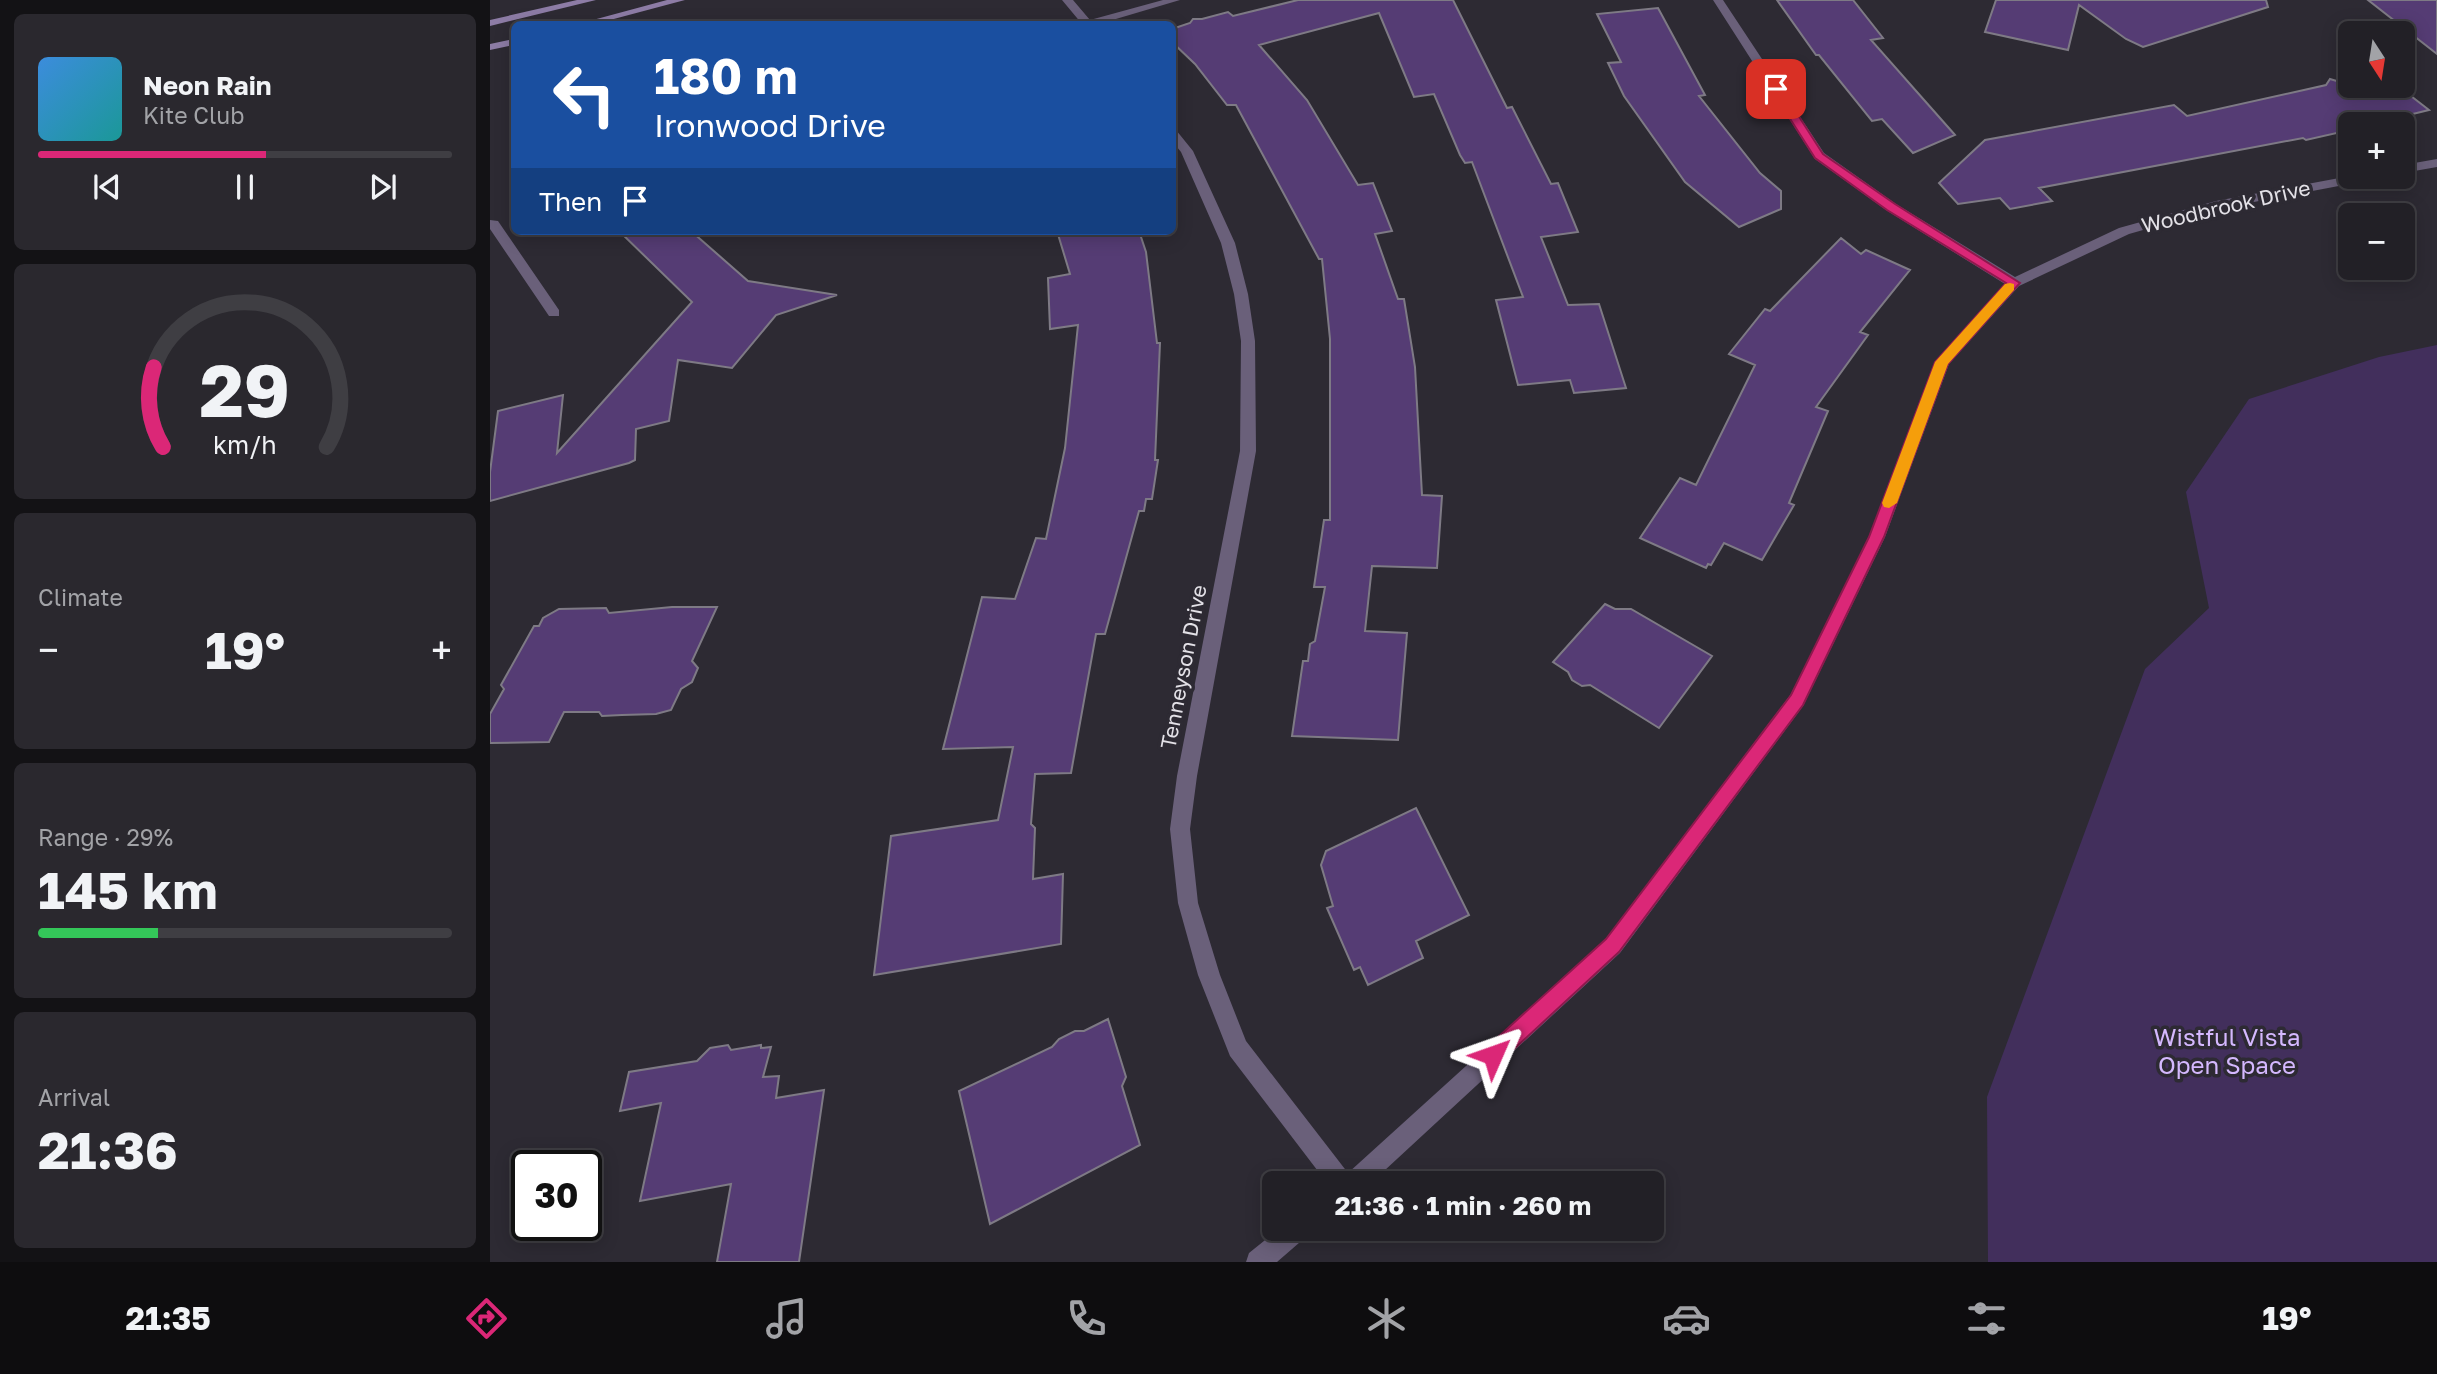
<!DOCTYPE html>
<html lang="en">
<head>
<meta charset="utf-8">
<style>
	:root { --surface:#222026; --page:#2a282e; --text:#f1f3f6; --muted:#a2a3a7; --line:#3f3e43; --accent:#db2777 }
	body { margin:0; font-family:"Golos Text",sans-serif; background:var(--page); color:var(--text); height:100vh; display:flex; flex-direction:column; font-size:26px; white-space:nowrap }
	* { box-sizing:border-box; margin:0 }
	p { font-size:23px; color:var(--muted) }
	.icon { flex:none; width:38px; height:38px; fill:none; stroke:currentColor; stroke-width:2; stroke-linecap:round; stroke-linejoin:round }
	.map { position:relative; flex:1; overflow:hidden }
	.side { display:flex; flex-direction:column; gap:14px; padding:14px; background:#131215; width:490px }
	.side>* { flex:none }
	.guide { position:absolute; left:21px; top:21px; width:665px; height:214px; border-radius:10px; box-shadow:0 4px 18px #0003,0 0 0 2px var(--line); background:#1a4fa0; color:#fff; overflow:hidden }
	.needle { width:46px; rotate:168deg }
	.fabs { position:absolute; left:1848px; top:21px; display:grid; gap:14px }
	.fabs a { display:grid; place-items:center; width:77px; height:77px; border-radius:10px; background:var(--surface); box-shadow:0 4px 18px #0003,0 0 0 2px var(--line); font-size:35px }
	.speed { position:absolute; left:21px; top:1150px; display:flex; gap:14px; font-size:35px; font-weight:700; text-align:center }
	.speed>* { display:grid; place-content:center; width:91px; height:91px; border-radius:50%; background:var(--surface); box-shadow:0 4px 18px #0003,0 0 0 2px var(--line); line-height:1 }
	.speed .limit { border:4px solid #111; border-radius:10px; background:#fff; color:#111 }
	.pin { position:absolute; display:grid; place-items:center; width:60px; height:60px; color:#fff; margin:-30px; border-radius:14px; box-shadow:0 4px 10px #0006 }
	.me { position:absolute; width:77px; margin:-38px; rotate:47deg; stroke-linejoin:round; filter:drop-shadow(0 0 5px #0008) }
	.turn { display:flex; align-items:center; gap:24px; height:147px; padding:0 28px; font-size:32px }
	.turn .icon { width:91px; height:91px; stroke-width:2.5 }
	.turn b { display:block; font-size:49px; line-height:60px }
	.then { display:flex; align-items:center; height:66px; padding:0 28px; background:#0003; gap:14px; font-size:26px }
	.big { font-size:52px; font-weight:700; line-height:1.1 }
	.side .tile { flex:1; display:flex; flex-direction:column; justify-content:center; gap:10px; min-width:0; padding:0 24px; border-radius:10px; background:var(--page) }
	.side .dial { align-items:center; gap:0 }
	.dial svg { height:182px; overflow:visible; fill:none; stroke:var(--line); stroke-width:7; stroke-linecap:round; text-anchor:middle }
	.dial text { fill:var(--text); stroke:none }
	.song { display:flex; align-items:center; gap:21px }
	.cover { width:84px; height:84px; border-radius:10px; background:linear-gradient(135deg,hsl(210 70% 55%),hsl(180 70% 35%)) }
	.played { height:7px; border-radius:4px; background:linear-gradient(90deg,var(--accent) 55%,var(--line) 55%) }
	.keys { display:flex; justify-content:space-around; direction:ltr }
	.heat { display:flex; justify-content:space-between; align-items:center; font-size:38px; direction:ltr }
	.charge { height:10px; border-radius:5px; background:linear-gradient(90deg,#34c759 29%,var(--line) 0) }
	.trip { position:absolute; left:772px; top:1171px; width:402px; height:70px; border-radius:10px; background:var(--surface); box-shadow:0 4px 18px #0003,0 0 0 2px var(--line); font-weight:700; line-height:70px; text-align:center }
	.tabs { display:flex; height:112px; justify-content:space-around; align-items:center; background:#0e0d0f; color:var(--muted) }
	.tabs .icon { width:49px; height:49px }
	.tabs .selected { color:var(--accent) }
	.tabs b { font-size:32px; color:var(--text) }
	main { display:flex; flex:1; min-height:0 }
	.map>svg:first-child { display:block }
	.green { fill:#422f5c }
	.building { fill:#553c74; stroke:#7e7a85; stroke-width:2 }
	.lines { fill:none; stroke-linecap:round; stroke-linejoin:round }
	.minor { fill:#6a607a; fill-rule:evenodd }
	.secondary { fill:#8d7ca6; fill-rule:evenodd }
	.route { fill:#db2777; stroke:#8e194d; stroke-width:2 }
	.slow { fill:#f59e0b }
	.labels { text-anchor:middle; stroke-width:7; stroke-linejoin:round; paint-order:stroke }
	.street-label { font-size:21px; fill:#e3e1e7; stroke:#2d2a33 }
	.near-park-label { font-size:24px; fill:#d4b8fe; stroke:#2d2a33 }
</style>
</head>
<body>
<main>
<section class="side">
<div class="tile">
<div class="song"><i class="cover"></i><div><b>Neon Rain</b><p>Kite Club</p></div></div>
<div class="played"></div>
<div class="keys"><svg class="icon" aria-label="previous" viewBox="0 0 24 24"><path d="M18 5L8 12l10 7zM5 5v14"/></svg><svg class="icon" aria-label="pause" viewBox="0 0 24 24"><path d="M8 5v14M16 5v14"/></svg><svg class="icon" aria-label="next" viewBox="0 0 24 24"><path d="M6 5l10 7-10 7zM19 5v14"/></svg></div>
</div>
<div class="tile dial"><svg viewBox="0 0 100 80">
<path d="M14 69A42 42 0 1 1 86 69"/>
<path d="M14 69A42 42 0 0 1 10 34" stroke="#db2777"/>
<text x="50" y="56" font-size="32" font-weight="700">29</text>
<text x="50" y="72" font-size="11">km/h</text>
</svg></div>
<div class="tile"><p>Climate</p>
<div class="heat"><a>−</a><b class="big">19°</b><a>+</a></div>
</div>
<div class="tile"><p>Range · 29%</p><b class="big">145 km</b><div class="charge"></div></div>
<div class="tile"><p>Arrival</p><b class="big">21:36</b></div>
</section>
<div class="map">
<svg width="1947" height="1262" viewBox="0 0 1947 1262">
	<rect width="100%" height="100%" fill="#2d2a33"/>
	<path class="green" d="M1947,345V1262H1498L1497,1097L1655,669L1719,608L1696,492L1759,399L1889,357Z"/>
	<path class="building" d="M808,0H963L1017,108L1022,107L1061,184L1068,183L1088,232L1051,237L1078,305L1109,304L1136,388L1084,393L1080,380L1028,385L1006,300L1033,297L982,162L975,163L970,155L944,94L924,97L889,13L769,45L817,100L868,185L883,183L902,231L885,234L908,299H914L925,367L932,495L952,496L947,568L882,566L875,631L917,633L908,740L802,736L813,661H818L820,644L825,641L835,587H824L834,520H840V339L832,259H829L746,105H737L705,64L682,42V29L700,23L703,19H712L738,12L743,16Z
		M1287,0H1363L1393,38L1381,40L1465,135L1423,153L1392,119L1382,121L1329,55H1326Z
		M1506,0H1776L1778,7L1653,47L1636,39L1589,5L1578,50L1495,32Z
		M1878,0H1947V54Z
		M1168,8L1215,95L1209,96L1270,173L1291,191V209L1249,227L1195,182L1134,96L1118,63L1131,62L1107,14Z
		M1840,79L1850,82L1860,81V86H1908L1939,110L1882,124H1860V130L1816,140L1813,138L1549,188L1562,201L1520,209L1510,198L1468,204L1449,183L1495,140L1684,105L1697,116L1836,85Z
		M129,231H201L258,281L347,295L286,315L242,368L188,360L179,421L146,429L145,460L139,463L0,501V472L8,411L73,395L67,453L202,302Z
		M567,231H649L656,252L667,343H670L665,460H668L662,499H656L654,511H649L615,634H606L581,773L545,774L541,824L545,828L543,879L573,874L571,944L384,975L401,836L508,820L523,747L453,749L492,597L525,599L546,538L556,539L575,448L588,325L560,329L558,278L580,274Z
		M1351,238L1371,254L1376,250L1420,270L1370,332L1378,335L1326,407L1338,411L1299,503L1304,505L1272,560L1234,543L1221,565L1218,564L1216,568L1150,538L1190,478L1206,485L1265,365L1239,354L1275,309L1280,311Z
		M1115,604L1125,609H1141L1222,656L1169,728L1100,685L1092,686L1082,680L1078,672L1063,662Z
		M182,607H227L202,661L208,668L202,682L191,689L181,710L166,714L132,715L112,716L109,712H74L59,742L0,743V714L14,689L11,685L44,626H49L53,618L69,609L116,608L119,613Z
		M926,808L979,915L926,941L933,958L878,985L870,967L864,970L837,908L843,906L831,865L836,851Z
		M618,1019L636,1077L632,1086L650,1145L500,1224L469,1091L562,1047L569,1039L585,1031H594Z
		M238,1045L241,1050L271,1045V1048L281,1047L273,1077L289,1076L286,1098L334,1090L309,1262H227L241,1184L150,1201L171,1103L130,1111L139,1072L207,1061L220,1048Z"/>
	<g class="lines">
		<path class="minor" d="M572,0H583L600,20L673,0H690L609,24H592Z
			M1223,0H1233L1334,153L1406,204L1525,277L1629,228L1726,201L1860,176L1881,177L1875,181L1727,209L1639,234L1529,286L1459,364L1395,537L1313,706L1130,953L881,1183H837L740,1056L708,975L688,903L680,829L687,776L750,451L751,341L744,294L731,243L691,152L682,141V129L686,130L703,151L745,243L758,294L765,341L766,451L707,776L700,829L708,903L730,975L756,1041L858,1173L1116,939L1301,694L1379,537L1445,362L1515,284L1396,210L1325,159Z
			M1947,159V167L1913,173V165Z
			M0,220L8,221L69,310V316H59L0,229Z
			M790,1228H821L817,1236L787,1262H756L759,1253Z"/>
		<path class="secondary" d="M87,0H106L0,26V20Z
			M177,0H195L105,24H88Z
			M24,39V45L0,50V44Z"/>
	</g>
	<path class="route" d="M1282,87H1290L1333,154L1405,204L1530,283L1458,364L1394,537L1313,705L1129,952L1010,1062L1003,1065L996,1062L993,1055L996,1048L1116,939L1301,695L1379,537L1445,362L1516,283L1397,210L1325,158L1281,89Z"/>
	<path class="slow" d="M1520,283L1524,284V290L1458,364L1407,503L1399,508L1394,507L1392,503L1445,362L1515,284Z"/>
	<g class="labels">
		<g class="street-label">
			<text transform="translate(1736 207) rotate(-13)" y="7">Woodbrook Drive</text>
			<text transform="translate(694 667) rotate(-79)" y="7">Tenneyson Drive</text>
		</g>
		<g class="near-park-label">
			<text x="1737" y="1046">Wistful Vista<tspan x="1737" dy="28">Open Space</tspan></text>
		</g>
	</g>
</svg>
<div class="fabs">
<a><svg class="needle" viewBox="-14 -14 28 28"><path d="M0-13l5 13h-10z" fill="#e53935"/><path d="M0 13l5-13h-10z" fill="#a2a3a7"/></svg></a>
<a>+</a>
<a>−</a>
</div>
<div class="speed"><div class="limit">30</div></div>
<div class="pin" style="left:1286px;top:89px;background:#d93025"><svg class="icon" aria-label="arrive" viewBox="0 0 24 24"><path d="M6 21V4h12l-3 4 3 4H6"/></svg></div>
<svg class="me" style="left:1003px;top:1055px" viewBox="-20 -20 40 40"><path d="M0-17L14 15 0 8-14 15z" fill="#db2777" stroke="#fff" stroke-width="4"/></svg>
<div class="trip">21:36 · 1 min · 260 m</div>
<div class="guide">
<div class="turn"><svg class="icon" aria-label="left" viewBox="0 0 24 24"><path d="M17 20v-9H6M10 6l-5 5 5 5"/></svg><div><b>180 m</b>Ironwood Drive</div></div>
<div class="then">Then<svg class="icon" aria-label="arrive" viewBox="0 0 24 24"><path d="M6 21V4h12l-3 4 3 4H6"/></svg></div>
</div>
</div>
</main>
<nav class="tabs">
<b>21:35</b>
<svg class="icon selected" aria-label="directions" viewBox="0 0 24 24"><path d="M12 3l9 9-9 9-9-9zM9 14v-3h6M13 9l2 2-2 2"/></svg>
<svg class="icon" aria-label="music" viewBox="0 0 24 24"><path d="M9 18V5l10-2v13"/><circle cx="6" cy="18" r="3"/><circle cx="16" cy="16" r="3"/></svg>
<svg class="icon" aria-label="phone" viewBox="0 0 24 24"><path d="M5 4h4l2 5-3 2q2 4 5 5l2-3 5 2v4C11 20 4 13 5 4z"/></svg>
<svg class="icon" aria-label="climate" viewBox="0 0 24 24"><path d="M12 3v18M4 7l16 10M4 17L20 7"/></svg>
<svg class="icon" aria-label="car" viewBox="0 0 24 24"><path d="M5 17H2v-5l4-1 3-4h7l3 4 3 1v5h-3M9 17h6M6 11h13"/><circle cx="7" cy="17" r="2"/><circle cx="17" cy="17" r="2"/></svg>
<svg class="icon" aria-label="filters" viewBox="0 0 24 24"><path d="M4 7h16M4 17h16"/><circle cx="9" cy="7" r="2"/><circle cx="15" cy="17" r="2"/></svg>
<b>19°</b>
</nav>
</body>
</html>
